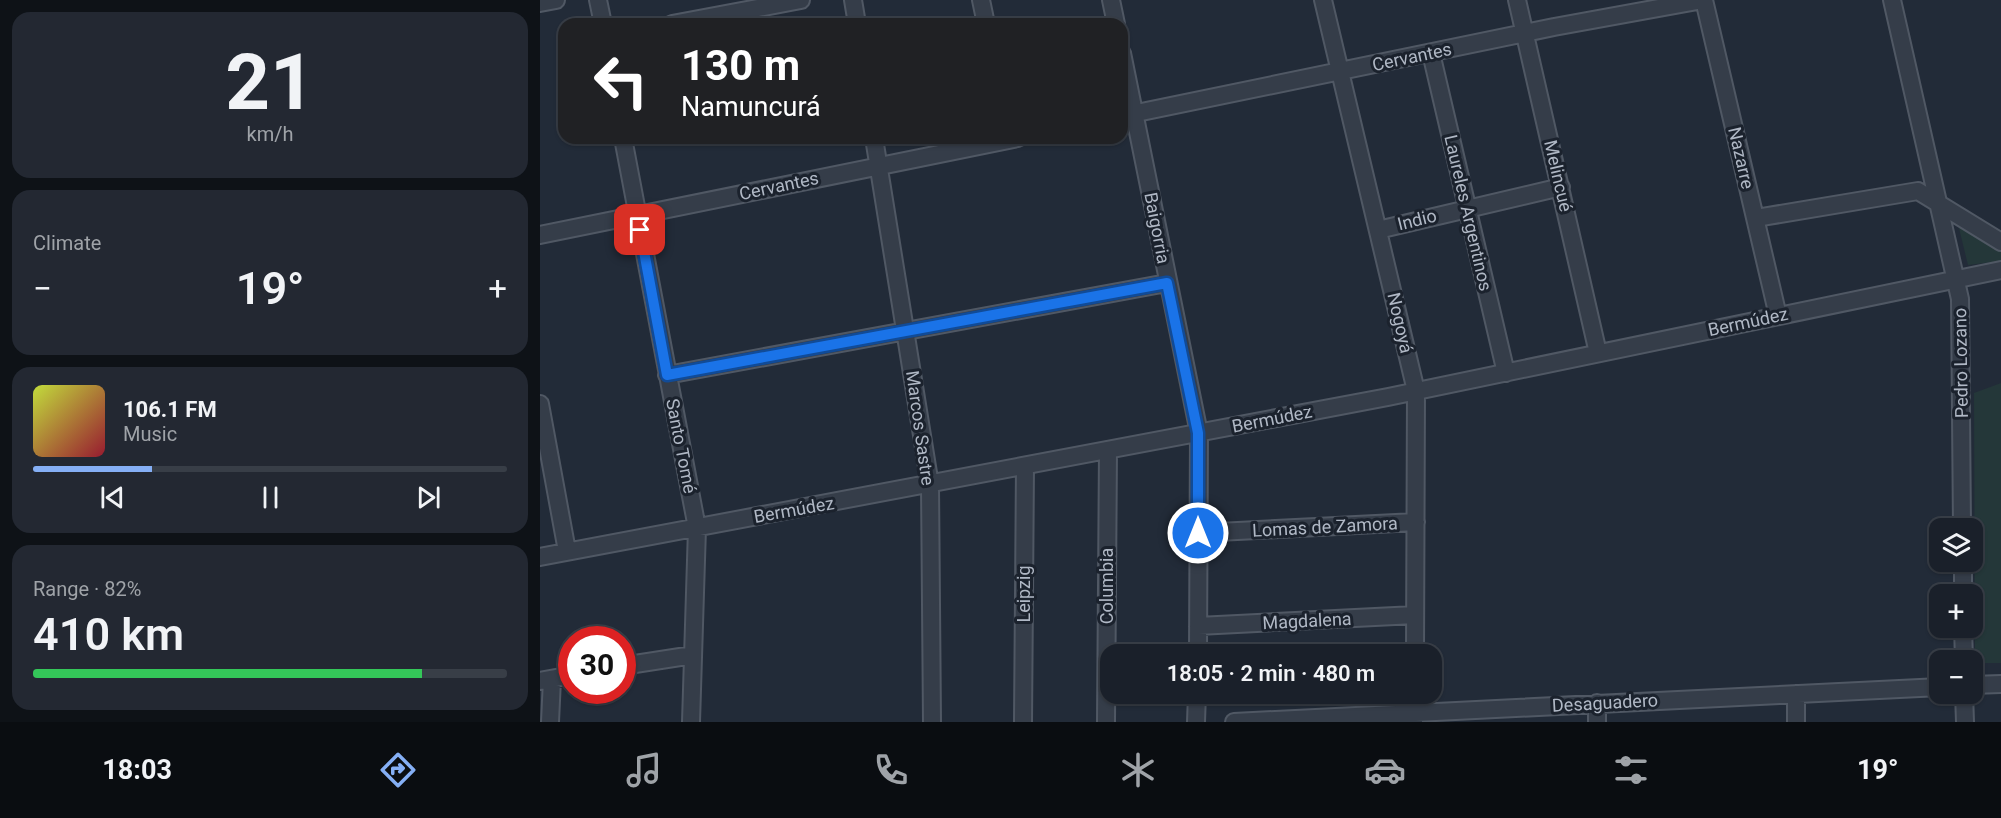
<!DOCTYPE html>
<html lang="en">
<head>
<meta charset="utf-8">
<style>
	:root { --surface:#1a202a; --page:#232832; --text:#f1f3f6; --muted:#9fa3a8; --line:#383e47; --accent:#85aff5 }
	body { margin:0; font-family:Roboto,sans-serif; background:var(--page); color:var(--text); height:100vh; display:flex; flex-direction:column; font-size:22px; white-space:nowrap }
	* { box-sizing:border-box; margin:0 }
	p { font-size:20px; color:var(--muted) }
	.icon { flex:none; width:33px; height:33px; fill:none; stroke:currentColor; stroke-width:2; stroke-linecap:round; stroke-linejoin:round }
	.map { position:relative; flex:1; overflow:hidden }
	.side { display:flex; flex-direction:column; gap:12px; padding:12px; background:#0e1217; width:540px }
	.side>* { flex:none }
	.guide { position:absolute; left:18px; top:18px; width:570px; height:126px; border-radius:18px; box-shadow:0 2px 4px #0004,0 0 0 2px var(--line); background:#202124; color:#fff; overflow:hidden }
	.buttons { position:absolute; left:1389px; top:518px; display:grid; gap:12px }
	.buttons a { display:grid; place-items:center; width:54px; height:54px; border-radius:12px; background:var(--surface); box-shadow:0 2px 4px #0004,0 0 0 2px var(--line); font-size:30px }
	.speed { position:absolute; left:18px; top:626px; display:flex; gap:12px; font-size:30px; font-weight:700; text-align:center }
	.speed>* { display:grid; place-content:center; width:78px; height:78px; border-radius:50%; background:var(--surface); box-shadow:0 2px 4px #0004,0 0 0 2px var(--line); line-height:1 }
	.speed .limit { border:9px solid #d22; background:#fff; color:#111 }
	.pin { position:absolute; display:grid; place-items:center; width:51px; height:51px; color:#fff; margin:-26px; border-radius:12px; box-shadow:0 3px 9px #0006 }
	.me { position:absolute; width:66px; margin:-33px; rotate:0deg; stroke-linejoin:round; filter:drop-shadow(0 0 4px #0008) }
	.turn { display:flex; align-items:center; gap:21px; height:126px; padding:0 24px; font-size:27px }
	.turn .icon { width:78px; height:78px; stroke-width:2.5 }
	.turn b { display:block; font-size:42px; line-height:51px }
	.big { font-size:45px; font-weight:600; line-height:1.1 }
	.side .card { flex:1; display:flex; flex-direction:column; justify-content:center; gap:9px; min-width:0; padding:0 21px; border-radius:18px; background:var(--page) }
	.side .dial { align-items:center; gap:0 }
	.dial b { font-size:78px; line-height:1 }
	.song { display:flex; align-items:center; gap:18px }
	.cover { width:72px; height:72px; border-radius:9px; background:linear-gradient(135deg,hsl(70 70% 55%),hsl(350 70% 35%)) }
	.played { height:6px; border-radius:3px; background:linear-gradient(90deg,var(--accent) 25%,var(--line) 25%) }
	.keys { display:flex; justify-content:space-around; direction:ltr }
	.heat { display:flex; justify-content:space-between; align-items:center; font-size:33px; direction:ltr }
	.charge { height:9px; border-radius:4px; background:linear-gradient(90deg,#34c759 82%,var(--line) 0) }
	.trip { position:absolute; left:560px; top:644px; width:342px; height:60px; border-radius:18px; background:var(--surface); box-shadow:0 2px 4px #0004,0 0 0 2px var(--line); font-weight:600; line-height:60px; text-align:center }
	.tabs { display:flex; height:96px; justify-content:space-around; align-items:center; background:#0a0d11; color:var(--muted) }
	.tabs .icon { width:42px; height:42px }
	.tabs .selected { color:var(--accent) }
	.tabs b { font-size:27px; color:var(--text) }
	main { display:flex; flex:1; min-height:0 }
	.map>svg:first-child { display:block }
	.green { fill:#243739 }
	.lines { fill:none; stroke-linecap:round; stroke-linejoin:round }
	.minor-casing { stroke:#505864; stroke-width:20 }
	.minor { stroke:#353d49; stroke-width:16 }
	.route-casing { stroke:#114b97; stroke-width:15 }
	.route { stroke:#1a73e8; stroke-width:10 }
	.labels { text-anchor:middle; stroke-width:6; stroke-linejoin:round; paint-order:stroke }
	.street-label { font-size:18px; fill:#b0b8c5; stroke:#1b222d }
</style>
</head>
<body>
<main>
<section class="side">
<div class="card dial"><b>21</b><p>km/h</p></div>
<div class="card"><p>Climate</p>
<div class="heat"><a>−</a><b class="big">19°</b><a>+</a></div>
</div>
<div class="card">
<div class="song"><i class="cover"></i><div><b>106.1 FM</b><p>Music</p></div></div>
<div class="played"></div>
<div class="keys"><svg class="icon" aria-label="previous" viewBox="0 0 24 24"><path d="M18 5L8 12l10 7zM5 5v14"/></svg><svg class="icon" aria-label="pause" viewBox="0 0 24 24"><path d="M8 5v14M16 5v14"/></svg><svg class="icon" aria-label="next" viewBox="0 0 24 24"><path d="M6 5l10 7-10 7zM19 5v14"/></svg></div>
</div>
<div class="card"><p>Range · 82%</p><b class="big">410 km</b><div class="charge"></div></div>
</section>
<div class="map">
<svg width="1461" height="722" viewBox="0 0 1461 722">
	<rect width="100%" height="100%" fill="#222b38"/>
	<path class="green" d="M1415,212L1461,248V261L1428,265Z
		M1461,383V663H1435L1434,393Z"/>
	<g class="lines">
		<g class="minor-casing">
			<path id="minor" d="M58,0L63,24
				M313,0L317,24
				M441,0L446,24
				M571,0L576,24
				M783,0L876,391L875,654
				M977,0L1058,353
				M1164,0L1238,316
				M1352,0L1420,299L1422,528
				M0,3L16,0
				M132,24L261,0
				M582,53L659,433L658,654
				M891,53L966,373
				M582,116L1014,27L1163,0
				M83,138L157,528L151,722
				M334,138L390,485L392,722
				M1216,218L1378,191L1461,242
				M838,230L1021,187
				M0,235L478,138
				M127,375L627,283
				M0,404L27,551
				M658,533L876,522
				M0,557L848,397L1461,270
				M1423,561V594
				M658,626L875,615
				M1423,627L1424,660
				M82,666L153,655
				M0,681L32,675
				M1432,685L1461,684
				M1424,693L1425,722
				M10,722L12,679
				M483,722L485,466
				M566,722L568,450
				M656,722L657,693
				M694,722L1400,687
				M874,722V693
				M1057,722V703
				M1256,722V694"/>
		</g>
		<use href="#minor" class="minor"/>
	</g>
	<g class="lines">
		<g class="route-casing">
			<path id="route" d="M100,230L127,375L627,283L658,433V533"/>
		</g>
		<use href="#route" class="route"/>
	</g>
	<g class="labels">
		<g class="street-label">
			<text transform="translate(872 57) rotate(-12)" y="6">Cervantes</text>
			<text transform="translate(1201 158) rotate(77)" y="6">Nazarre</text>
			<text transform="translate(1018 176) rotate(77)" y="6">Melincué</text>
			<text transform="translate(239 186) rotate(-12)" y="6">Cervantes</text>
			<text transform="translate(928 213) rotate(77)" y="6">Laureles Argentinos</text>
			<text transform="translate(877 220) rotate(-14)" y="6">Indio</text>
			<text transform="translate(617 228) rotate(79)" y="6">Baigorria</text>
			<text transform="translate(1208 322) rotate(-12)" y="6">Bermúdez</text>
			<text transform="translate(860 323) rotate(77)" y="6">Nogoyá</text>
			<text transform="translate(1421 363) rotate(-91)" y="6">Pedro Lozano</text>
			<text transform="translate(732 419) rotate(-11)" y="6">Bermúdez</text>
			<text transform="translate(380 428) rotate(82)" y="6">Marcos Sastre</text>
			<text transform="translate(141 446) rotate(79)" y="6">Santo Tomé</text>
			<text transform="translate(254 510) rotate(-10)" y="6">Bermúdez</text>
			<text transform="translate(785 527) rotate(-3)" y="6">Lomas de Zamora</text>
			<text transform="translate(567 586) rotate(-90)" y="6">Columbia</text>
			<text transform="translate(484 594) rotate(-90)" y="6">Leipzig</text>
			<text transform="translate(767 621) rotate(-3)" y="6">Magdalena</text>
			<text transform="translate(1065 703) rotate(-3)" y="6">Desaguadero</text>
		</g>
	</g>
</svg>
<div class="buttons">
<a><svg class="icon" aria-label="layers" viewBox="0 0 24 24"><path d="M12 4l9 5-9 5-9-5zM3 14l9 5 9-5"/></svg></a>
<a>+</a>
<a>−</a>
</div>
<div class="speed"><div class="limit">30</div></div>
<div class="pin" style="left:100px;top:230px;background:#d93025"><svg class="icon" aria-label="arrive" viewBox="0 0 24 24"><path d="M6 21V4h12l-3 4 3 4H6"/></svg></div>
<svg class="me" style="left:658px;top:533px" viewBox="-20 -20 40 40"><circle r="17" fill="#1a73e8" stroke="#fff" stroke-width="3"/><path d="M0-11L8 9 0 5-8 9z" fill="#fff"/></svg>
<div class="trip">18:05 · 2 min · 480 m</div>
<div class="guide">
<div class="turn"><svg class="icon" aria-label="left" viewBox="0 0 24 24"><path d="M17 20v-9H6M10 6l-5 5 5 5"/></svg><div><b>130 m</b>Namuncurá</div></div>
</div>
</div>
</main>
<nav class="tabs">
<b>18:03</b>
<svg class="icon selected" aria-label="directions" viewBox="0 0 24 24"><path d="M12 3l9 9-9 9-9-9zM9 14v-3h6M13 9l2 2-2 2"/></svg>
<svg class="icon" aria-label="music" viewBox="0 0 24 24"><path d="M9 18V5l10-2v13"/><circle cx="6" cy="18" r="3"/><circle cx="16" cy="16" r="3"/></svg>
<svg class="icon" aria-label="phone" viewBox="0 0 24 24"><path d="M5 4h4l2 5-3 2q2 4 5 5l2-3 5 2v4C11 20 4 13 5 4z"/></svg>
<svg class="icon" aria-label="climate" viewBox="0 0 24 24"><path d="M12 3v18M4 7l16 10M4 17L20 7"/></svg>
<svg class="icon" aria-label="car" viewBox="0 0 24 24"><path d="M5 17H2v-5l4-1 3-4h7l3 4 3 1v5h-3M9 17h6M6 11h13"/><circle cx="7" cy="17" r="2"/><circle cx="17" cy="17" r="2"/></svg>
<svg class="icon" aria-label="filters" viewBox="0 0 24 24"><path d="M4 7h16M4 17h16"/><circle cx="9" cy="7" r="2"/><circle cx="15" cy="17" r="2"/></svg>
<b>19°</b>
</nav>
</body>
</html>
